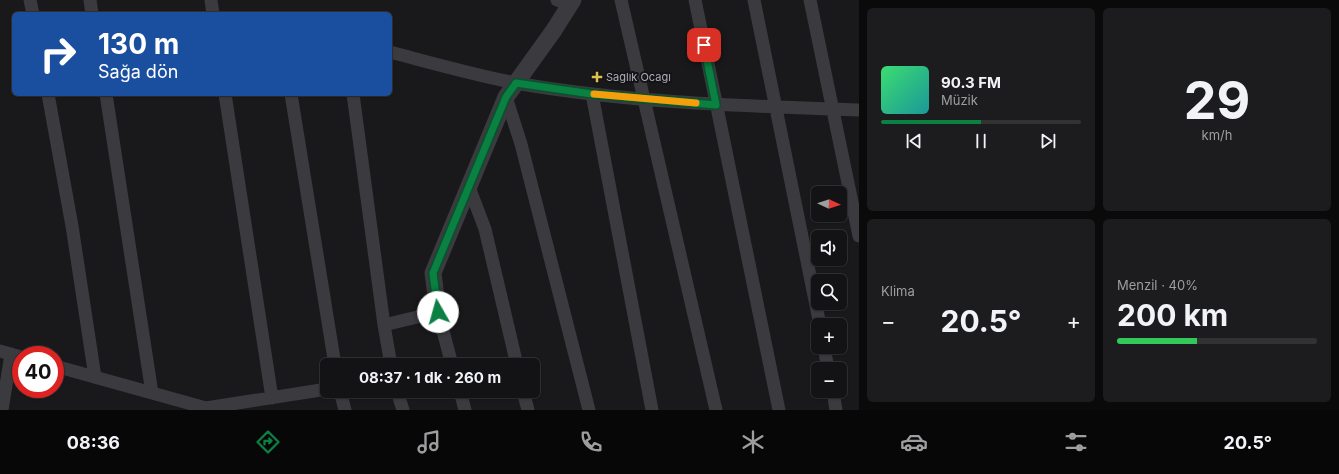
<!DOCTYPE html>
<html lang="tr">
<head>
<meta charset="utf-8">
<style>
	:root { --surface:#131214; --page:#1c1b1d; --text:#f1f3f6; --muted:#9d9ea0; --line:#323234; --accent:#0b8043 }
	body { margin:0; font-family:Inter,sans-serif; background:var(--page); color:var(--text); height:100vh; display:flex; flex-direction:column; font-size:15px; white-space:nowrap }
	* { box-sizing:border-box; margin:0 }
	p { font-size:13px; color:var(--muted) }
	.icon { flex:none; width:22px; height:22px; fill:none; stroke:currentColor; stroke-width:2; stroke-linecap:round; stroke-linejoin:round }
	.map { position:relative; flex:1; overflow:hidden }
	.side { display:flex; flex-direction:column; gap:8px; padding:8px; background:#0a0a0b; width:480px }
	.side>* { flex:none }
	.top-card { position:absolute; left:12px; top:12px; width:380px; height:84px; border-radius:6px; box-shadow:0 1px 3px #0004,0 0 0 1px var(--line); background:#1a4fa0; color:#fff; overflow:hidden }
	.needle { width:26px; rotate:93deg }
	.tools { position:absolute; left:811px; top:186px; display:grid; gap:8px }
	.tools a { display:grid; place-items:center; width:36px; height:36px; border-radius:6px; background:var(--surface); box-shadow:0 1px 3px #0004,0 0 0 1px var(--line); font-size:20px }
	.speed { position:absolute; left:12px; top:346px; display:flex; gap:8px; font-size:20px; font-weight:700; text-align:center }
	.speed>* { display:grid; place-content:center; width:52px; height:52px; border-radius:50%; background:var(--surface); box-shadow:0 1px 3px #0004,0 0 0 1px var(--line); line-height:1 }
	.speed .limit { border:6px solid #d22; background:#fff; color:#111 }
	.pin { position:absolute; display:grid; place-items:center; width:34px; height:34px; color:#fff; margin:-17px; border-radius:8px; box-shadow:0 2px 6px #0006 }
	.me { position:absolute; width:44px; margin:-22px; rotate:353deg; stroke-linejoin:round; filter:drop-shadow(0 0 3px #0008) }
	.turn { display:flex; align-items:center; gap:14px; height:84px; padding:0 20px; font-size:18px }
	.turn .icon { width:52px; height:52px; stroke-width:2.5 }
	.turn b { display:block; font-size:28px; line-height:34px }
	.big { font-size:30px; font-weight:700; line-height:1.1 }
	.side .card { flex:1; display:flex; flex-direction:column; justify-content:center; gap:6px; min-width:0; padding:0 14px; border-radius:6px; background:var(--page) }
	.side .dial { align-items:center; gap:0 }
	.dial b { font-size:52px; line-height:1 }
	.song { display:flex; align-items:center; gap:12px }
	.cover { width:48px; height:48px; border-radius:6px; background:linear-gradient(135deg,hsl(140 70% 55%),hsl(180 70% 35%)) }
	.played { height:4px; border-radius:2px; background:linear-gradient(90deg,var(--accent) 50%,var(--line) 50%) }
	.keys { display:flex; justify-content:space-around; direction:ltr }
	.heat { display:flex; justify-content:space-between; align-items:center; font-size:22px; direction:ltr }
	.charge { height:6px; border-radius:3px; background:linear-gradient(90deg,#34c759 40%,var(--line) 0) }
	.side .tiles { flex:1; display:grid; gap:8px; grid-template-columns:repeat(2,1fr) }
	.trip { position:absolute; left:320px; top:358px; width:220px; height:40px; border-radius:6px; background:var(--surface); box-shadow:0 1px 3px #0004,0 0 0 1px var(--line); font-weight:700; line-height:40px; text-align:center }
	.dock { display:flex; height:64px; justify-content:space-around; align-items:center; background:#080708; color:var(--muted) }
	.dock .icon { width:28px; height:28px }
	.dock .active { color:var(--accent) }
	.dock b { font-size:18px; color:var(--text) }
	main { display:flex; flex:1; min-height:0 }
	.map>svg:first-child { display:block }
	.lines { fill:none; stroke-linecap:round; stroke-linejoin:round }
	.minor { stroke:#3a3a3f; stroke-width:13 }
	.tertiary { stroke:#3a3a3f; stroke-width:17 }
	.route-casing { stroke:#07532c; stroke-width:10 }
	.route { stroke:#0b8043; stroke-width:7 }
	.slow { stroke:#f59e0b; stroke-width:7 }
	.poi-dot { fill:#ddc24d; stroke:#141315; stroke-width:1.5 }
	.labels { text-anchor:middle; stroke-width:4; stroke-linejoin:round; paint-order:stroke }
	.poi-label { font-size:11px; fill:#acaeb8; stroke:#141315; text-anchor:start }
</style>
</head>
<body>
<main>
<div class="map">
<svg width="859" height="410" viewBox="0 0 859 410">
	<rect width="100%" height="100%" fill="#19181a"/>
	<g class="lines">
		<path class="minor" d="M30,0L33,14
			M90,0L92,14
			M211,0L213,14
			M557,0L570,5
			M621,0L716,410
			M695,0L779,410
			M754,0L820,325
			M810,0L859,236
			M390,52C432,63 474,75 516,83C629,103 745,106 859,110
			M48,94L72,226L95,377
			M106,94L152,393
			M225,94L272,398
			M291,94L335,365
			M353,94L384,325L391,365
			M592,94L652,410
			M506,97L521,144L589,410
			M469,187L485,229L517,365
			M384,325L438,312L452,365
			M824,347L828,369
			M0,351L21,357
			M55,366L206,408L327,389
			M340,391L345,410
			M397,391L403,410
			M460,391L465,410
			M523,391L528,410
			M833,391L836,410
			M2,410L11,354"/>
		<path class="tertiary" d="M438,312L433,273L506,97L554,30L573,0"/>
	</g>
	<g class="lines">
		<g class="route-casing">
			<path id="route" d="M438,312L433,273L506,97L516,83L592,94L716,105L704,45"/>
		</g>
		<use href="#route" class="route"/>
		<path class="slow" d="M594,94L696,103"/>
	</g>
	<path class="poi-dot" d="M595 71h4v4h4v4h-4v4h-4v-4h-4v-4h4z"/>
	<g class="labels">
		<g class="poi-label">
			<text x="606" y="81">Saglık Ocagı</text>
		</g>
	</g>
</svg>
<div class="tools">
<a><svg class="needle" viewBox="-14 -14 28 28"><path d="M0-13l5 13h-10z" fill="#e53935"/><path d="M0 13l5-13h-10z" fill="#9d9ea0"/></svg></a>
<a><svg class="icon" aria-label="sound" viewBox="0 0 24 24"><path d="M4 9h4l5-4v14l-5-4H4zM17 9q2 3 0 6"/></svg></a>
<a><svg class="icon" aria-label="search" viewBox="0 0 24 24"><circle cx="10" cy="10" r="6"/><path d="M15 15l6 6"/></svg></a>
<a>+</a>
<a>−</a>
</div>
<div class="speed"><div class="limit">40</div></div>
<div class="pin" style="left:704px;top:45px;background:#d93025"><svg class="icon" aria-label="arrive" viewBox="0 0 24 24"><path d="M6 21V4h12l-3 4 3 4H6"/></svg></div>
<svg class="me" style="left:438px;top:312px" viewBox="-20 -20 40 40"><circle r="19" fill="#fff"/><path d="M0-13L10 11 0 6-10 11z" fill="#0b8043"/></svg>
<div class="trip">08:37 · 1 dk · 260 m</div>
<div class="top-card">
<div class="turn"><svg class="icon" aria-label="right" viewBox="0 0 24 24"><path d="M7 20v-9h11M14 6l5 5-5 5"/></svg><div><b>130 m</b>Sağa dön</div></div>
</div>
</div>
<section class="side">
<div class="tiles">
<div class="card">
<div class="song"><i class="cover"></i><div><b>90.3 FM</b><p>Müzik</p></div></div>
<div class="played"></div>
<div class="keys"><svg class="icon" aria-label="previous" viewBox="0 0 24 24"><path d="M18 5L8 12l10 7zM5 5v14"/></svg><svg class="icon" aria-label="pause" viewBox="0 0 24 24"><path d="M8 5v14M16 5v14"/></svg><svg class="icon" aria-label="next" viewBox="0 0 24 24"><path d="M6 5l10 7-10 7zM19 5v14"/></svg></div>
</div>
<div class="card dial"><b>29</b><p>km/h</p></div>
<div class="card"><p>Klima</p>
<div class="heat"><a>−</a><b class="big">20.5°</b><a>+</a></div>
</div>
<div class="card"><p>Menzil · 40%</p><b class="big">200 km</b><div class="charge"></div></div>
</div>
</section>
</main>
<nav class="dock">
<b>08:36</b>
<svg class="icon active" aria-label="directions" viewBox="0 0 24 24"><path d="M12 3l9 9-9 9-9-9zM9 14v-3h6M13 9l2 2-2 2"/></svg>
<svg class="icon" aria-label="music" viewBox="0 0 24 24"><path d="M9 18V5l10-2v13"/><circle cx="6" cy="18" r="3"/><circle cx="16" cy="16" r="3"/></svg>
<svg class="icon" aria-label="phone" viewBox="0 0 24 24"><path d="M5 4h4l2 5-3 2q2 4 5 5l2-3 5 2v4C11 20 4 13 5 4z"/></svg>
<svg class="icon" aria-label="climate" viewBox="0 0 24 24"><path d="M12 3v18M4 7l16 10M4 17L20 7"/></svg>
<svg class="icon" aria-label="car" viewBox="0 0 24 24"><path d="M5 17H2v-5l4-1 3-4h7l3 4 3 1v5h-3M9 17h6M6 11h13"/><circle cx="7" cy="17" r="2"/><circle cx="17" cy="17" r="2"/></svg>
<svg class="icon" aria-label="filters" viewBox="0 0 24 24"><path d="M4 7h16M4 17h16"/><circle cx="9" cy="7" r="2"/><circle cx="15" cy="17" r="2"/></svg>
<b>20.5°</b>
</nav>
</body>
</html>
